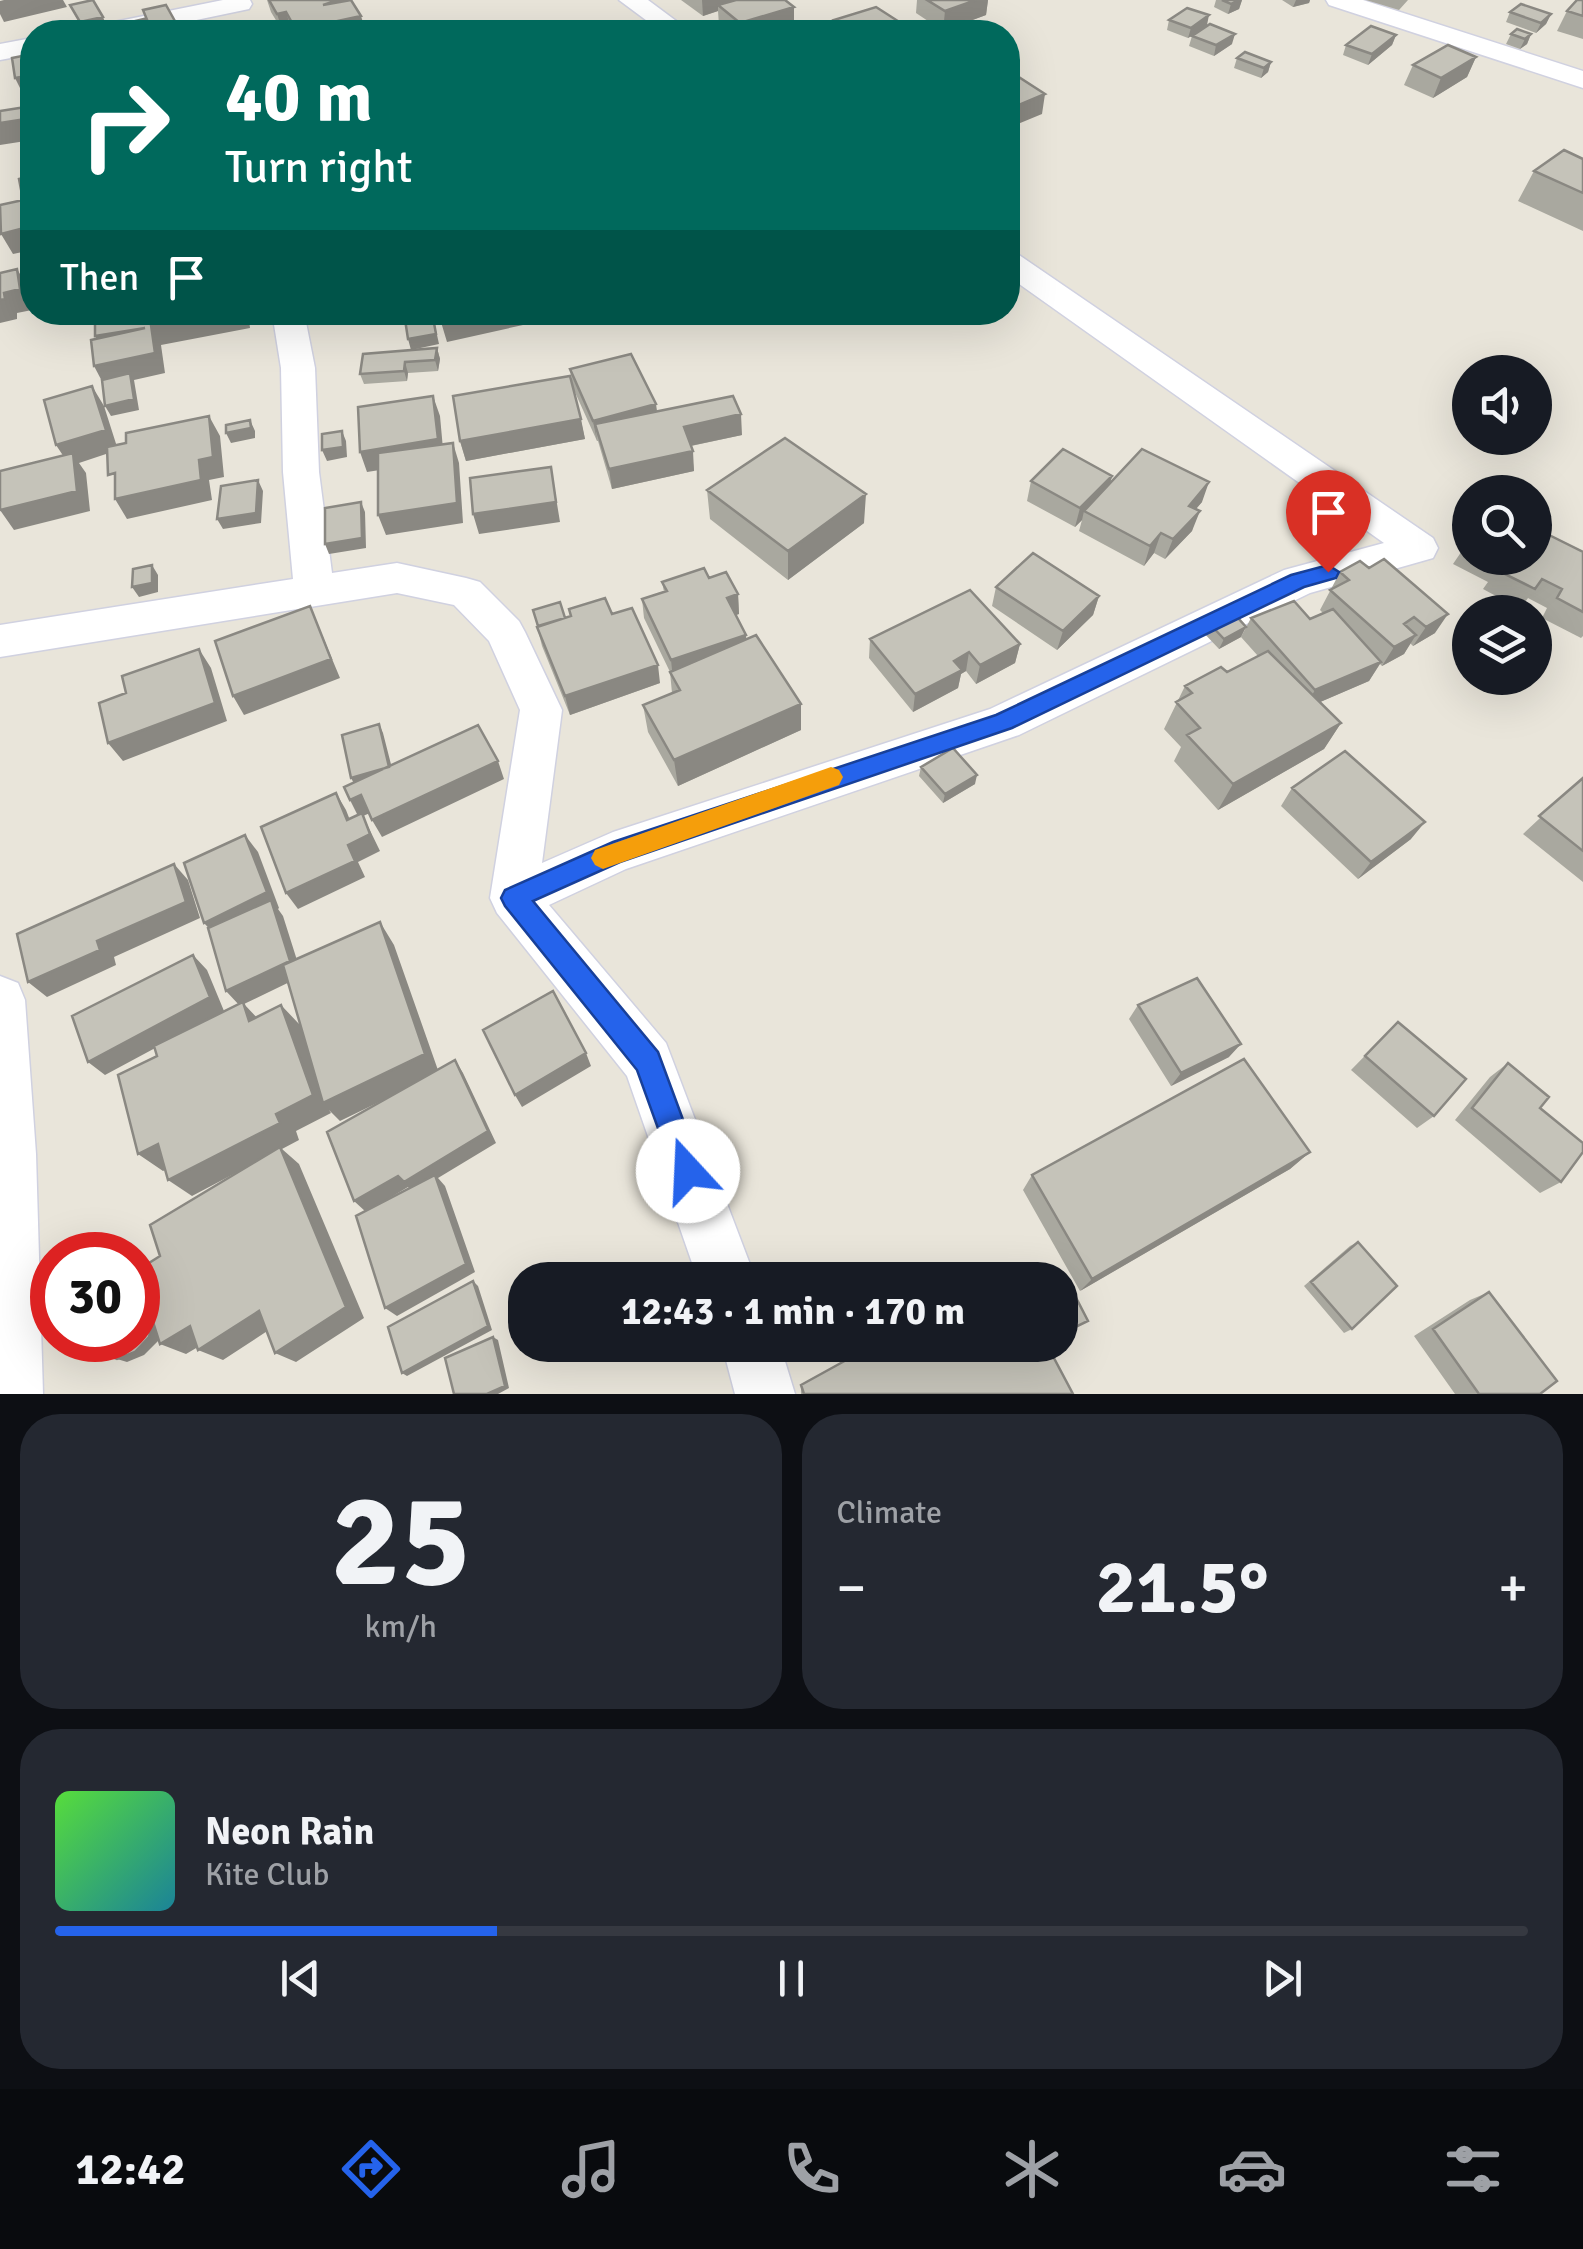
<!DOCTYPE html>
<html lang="en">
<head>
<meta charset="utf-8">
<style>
	:root { --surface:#171b24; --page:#242831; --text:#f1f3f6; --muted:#9ea1a6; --line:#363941; --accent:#2563eb }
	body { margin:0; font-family:Signika,sans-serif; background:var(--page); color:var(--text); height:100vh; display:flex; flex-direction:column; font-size:38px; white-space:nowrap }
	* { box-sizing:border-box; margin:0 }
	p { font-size:32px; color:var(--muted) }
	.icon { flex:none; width:55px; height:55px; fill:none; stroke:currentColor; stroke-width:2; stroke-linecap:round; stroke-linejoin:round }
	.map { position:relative; height:1394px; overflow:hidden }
	.panel { display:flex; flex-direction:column; gap:20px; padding:20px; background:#0d0f14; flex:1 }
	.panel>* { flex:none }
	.top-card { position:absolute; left:20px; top:20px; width:1000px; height:305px; border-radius:40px; box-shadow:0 10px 40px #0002; background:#00695c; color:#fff; overflow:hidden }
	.buttons { position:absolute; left:1452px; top:355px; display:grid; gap:20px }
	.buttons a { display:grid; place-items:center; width:100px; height:100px; border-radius:50%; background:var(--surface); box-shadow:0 10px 40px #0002; font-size:50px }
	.speed { position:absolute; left:30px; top:1232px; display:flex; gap:20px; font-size:50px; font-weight:700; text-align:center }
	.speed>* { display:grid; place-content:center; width:130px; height:130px; border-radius:50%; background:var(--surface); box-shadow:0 10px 40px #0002; line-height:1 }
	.speed .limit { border:15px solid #d22; background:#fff; color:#111 }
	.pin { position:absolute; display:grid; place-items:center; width:85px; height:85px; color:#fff; margin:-102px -42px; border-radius:50% 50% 50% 0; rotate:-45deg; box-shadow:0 0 10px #0007 }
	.pin .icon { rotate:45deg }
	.me { position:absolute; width:110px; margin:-55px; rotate:340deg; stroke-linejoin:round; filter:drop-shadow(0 0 8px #0008) }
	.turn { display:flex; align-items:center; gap:35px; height:210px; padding:0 40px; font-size:45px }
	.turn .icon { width:130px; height:130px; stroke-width:2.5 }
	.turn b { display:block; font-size:70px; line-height:85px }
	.then { display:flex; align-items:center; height:95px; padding:0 40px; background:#0003; gap:20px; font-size:38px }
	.big { font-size:75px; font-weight:800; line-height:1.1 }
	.panel .tile { flex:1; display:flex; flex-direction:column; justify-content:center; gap:15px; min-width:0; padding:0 35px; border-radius:40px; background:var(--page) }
	.panel .dial { align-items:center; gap:0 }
	.dial b { font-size:130px; line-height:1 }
	.song { display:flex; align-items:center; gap:30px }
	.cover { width:120px; height:120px; border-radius:15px; background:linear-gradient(135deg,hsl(110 70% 55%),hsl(190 70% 35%)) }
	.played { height:10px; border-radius:5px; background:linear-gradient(90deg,var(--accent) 30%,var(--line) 30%) }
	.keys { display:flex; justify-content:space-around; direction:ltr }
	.heat { display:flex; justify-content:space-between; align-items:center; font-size:55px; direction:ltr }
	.panel .tiles { flex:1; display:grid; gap:20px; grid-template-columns:1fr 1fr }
	.tile:last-child { grid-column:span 2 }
	.trip { position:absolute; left:508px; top:1262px; width:570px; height:100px; border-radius:40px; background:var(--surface); box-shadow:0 10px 40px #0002; font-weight:800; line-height:100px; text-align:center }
	.dock { display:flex; height:160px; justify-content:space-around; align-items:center; background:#090b0e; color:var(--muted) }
	.dock .icon { width:70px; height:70px }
	.dock .on { color:var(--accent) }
	.dock b { font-size:45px; color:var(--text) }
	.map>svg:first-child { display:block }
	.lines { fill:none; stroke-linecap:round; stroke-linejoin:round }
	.minor-casing { stroke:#d0d1e0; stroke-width:3 }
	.minor { fill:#fff; fill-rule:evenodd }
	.wall { fill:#a9a89f }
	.shaded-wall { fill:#8a8882 }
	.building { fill:#c5c3b9; stroke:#8a8882; stroke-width:2.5 }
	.route { fill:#2563eb; stroke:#184099; stroke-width:2.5 }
	.slow { fill:#f59e0b }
</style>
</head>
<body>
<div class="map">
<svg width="1583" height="1394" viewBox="0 0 1583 1394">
	<rect width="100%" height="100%" fill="#e9e5da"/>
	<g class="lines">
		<g class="minor-casing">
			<path id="minor" d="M223,0H250L252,4L249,9L139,32H91L104,24Z
				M619,0H648L691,32H662Z
				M1326,0H1363L1583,71V88L1329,5Z
				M32,38V54L0,60V44Z
				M1008,253L1019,255L1433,538L1438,548L1433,558L1310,593L1019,735L626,869L549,905L666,1043L756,1280H698L627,1076L497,913L490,898L520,710L489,641L454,605L397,593L0,657V625L293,579L283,472L281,368L272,312H304L315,368L319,472L332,573L397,563L466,578L480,582L519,621L525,632L562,710L542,863L613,832L990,709L1284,570L1384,543L1008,276Z
				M0,976L18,983L25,1000L36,1154L43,1394H0Z
				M722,1345H780L795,1394H735Z"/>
		</g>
		<use href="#minor" class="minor"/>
	</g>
	<path class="wall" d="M267,0H351L366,32H283L271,12Z
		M681,0H785L794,26L773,32H728L719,25L718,11L703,16Z
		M917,0H988L986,15L943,31L916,13Z
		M1216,0H1242L1239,9L1228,14L1214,7Z
		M1282,0H1310L1309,3L1293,7Z
		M1366,0H1408L1399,10Z
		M1583,0V39L1557,31L1567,11Z
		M1510,12L1551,14L1546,24L1536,33L1506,22Z
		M834,20L901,23L900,32H833Z
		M1169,20L1207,25L1193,35L1232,44L1214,56L1189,46L1192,36L1188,38L1167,30Z
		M1511,34H1531L1527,44L1520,49L1506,44Z
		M1396,35L1392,45L1368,65L1343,55L1346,45Z
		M1476,57L1467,77L1433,98L1404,85L1413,65Z
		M1237,58L1271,62L1268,72L1261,78L1234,68Z
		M1583,159V231L1518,201L1534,171Z
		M437,348L440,359L438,371L408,373L407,381L364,384L360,374Z
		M570,369L657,411L742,435L691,446L694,471L612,489L598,441H597L574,390L585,439L466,461L460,441L573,387Z
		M1112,476L1110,483L1202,502L1196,509L1192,531L1165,559L1154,553L1144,566L1079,531L1082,520L1075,527L1027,501L1031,481Z
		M707,490L864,523L788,580L710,519Z
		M1470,539V558H1535L1583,552V636L1581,638L1542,618L1547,608L1528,598L1520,609L1483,589L1488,582L1453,564Z
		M1360,561L1435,633L1413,646L1410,643L1404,654L1382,666L1380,664L1369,681L1320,702L1341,723L1324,749L1218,810L1174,761L1181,747L1164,729L1185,686L1227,672L1258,656L1241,637L1251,618L1310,619L1323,613L1320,610L1340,572Z
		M709,578L738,594L739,614L736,615L747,640L801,704V730L678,786L648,732L643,705L672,693L670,672L644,618L642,599L664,592L662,582Z
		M996,587L1099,596L1093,615L1057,650L992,606Z
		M569,609L612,614L660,683L570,715L542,646L533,610L565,618L570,616Z
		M1206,620L1241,637L1219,649L1201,630Z
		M870,639L1020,644L1015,663L976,684L966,671L961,674L958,688L913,712L869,658Z
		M921,767L975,784L943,803L919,776Z
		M1583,778V882L1523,834Z
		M1292,788L1411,839L1358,879L1281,806Z
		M1138,1005L1229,1057L1171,1086L1129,1019Z
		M1398,1022L1434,1116L1417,1128L1351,1070Z
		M1508,1063L1540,1108L1561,1182L1540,1193L1455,1120L1490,1077Z
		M1310,1152L1290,1169L1080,1291L1023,1190L1032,1175Z
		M1358,1242L1352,1329L1344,1333L1304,1286L1350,1246Z
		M1489,1292L1540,1394H1455L1414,1336L1470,1300Z
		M848,1345H1047L1073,1394H801V1385L854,1356Z"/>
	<path class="shaded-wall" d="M4,0H63L67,7L4,22L0,14V1Z
		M338,0H349L361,16L366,32H301L300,29Z
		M702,0H745L718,5V11L703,16Z
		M976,0H988L986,15L943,31L945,11Z
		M1240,0H1242L1239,9L1228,14L1231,4Z
		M1296,0H1310L1309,3L1293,7Z
		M794,7V26L773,32H740V23Z
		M286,12L292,31L283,23L286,32H283L277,14Z
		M1551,14L1546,24L1536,33L1541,23Z
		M1209,15L1207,25L1188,38L1191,28Z
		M103,17L107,27L85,32L80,22Z
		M901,23L900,32H873Z
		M1235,34L1232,44L1214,56L1216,45Z
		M1531,34L1527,44L1520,49L1525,39Z
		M1396,35L1392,45L1368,65L1372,54Z
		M1476,57L1467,77L1433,98L1441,78Z
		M1271,62L1268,72L1261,78L1264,68Z
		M32,75V97L25,98L15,78Z
		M1045,94L1042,114L1008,128L1009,109Z
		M32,118V140L0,145V123Z
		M32,226V250L13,254L1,234Z
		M17,269L29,289L32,310L17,313V319L0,323V300Z
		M214,312H258L259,318L249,320L250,328L161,345L165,373L134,380L139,410L111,416L105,406V387L94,366L106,357L95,336Z
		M432,312L439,344L411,350L408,339Z
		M482,312H520L523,325L447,342L441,322Z
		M437,348L440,359L438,371L435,360Z
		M405,362L408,373L407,381L404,371Z
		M92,386L104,406L118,450L79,463L86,473L90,511L14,530L0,510L70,466L56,445Z
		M433,396L440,416L444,460L367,472L360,452Z
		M656,404L659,425L595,424L597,441L593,421Z
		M741,414L742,435L685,447L684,427Z
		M209,416L220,436L224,477L209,480L212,500L127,519L115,499Z
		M581,419L585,439L466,461L460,441Z
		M250,420L255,431V438L231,443L226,433Z
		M342,431L346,441L347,457L327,461L322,450Z
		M453,443L459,463L463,523L386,535L378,515Z
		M693,451L694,471L612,489L609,469Z
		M551,467L560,522L479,534L473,514Z
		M1112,476L1107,496L1084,511L1082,520L1075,527L1080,508Z
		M258,480L263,491L261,523L223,529L217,519Z
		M1209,482L1202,502L1181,526L1189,506Z
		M866,494L864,523L788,580V551Z
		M361,502L365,512L366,548L329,554L325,544Z
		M1200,511L1192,531L1165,559L1173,539Z
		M1161,533L1154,553L1144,566L1150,546Z
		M152,565L158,575V592L139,597L132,587Z
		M738,594L739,614L729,617L727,598Z
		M1099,596L1093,615L1057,650L1063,631Z
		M310,606L340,678L244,715L233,696Z
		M1448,614L1435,633L1413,646L1426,627Z
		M1246,627L1241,637L1219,649L1224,639Z
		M746,635L747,654L673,679L671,660Z
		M1416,635L1404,654L1382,666L1394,647Z
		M1020,644L1015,663L976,684L980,665Z
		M199,649L211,668L227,721L123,761L108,743Z
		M969,652L966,671L961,674L958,688L913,712L915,694L954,661Z
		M1381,662L1369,681L1304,709L1315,690Z
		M658,665L660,683L570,715L565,696Z
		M801,704V730L678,786L674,760Z
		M1341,723L1324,749L1218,810L1233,784Z
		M379,724L383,733L394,776L356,787L351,778Z
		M498,761L504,779L382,837L372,820Z
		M977,775L975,784L943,803L945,794Z
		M336,793L346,810L357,838L347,820Z
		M361,795L370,813L363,816L380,851L358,862L365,877L298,909L286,893L348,845L359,818L350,800Z
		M1425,822L1411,839L1358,879L1371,862Z
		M245,835L258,852L279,908L278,909L283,916L302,976L244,1004L262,1023L249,1021L240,1006L226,991L218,938L204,923Z
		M174,864L188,880L200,918L114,957L116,965L47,997L28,982L97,941Z
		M380,922L394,945L439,1073L340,1121L329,1110L331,1113L296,1131L299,1140L282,1149L299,1164L364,1318L296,1362L275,1353L281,1149L192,1196L168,1180L276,1114L281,1005L300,1025Z
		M193,955L207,970L224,1011L105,1075L88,1062Z
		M1241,1044L1229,1057L1171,1086L1181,1073Z
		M586,1053L591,1066L522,1107L515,1095Z
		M455,1060L463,1073L496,1143L438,1178L445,1186L475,1272L397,1316L385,1308L414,1193L408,1187L366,1212L354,1201Z
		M158,1144L183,1160L163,1171L138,1154Z
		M1310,1152L1290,1169L1080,1291L1092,1279Z
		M473,1281L478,1286L492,1330L407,1376L402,1373Z
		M259,1311L281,1322L223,1360L198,1350Z
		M154,1318L163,1322L158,1341L144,1355L127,1362L117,1359Z
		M190,1326L215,1337L186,1354L160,1344Z
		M493,1337L498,1340L509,1388L498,1394H487Z"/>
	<path class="building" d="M93,0L103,17L80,22L70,5Z
		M269,0H338L323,5L351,0L361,16L300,29L302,32H289L283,23L291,21L286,12L277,14Z
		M736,0H785L794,7L740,23L718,5Z
		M927,0H976L945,11Z
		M1222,0H1240L1231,4Z
		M1577,0H1583V16L1567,11Z
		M1521,4L1551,14L1541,23L1510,12Z
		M166,5L181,32H152L143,10Z
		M876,7L901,23L873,32H850L834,20Z
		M1187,8L1209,15L1191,28L1169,20Z
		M144,19L150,32H126L122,24Z
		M228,24L232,32H210L209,30L202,32L200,29Z
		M1210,24L1235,34L1216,45L1192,36Z
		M1371,26L1396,35L1372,54L1346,45Z
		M1517,29L1531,34L1525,39L1511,34Z
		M1448,45L1476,57L1441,78L1413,65Z
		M1245,52L1271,62L1264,68L1237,58Z
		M32,54V75L15,78L12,58Z
		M1008,70L1045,94L1009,109L1008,108Z
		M32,106V118L0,123V111Z
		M1564,150L1583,159V193L1534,171Z
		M32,176V226L1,234L0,205L23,200L19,179Z
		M17,269L20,289L4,293L5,299L0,300V273Z
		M95,312H214L151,325L155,353L94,366L91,340L145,328L95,336Z
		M432,312L436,334L408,339L404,313Z
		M438,312H482L441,322Z
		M437,348L435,360L405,362L404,371L360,374L363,354Z
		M631,354L656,404L593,421L570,369Z
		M130,373L134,399L105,406L102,380Z
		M570,376L581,419L460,441L453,396Z
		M92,386L106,430L56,445L44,400Z
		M433,396L438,439L360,452L358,407Z
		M733,396L741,414L684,427L693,451L609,469L595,424Z
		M209,416L213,457L199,460L201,480L115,499V473L108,475L107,447L126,443V433Z
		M250,420L251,428L226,433V425Z
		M342,431L343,447L322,450V434Z
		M785,438L866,494L788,551L707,490Z
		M453,443L457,503L378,515V453Z
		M1063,449L1112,476L1080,508L1031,481Z
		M1142,449L1209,482L1189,506L1200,511L1173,539L1161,533L1150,546L1084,511Z
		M73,453L77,491L0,510V471Z
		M551,467L556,502L473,514L470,478Z
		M258,480L256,513L217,519L221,486Z
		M361,502L362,538L325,544V508Z
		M1535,528L1583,552V612L1557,598L1562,589L1542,579L1535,589L1497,570L1503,563L1493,558H1535Z
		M1033,553L1099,596L1063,631L996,587Z
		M1384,559L1448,614L1426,627L1414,617L1404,624L1416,635L1394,647L1330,590L1349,580L1340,572L1360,561L1369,568Z
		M152,565V583L132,587L133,569Z
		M704,568L709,578L726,572L738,594L727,598L746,635L671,660L642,599L667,591L662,582Z
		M970,590L1020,644L980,665L969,652L954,661L962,670L915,694L870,639Z
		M605,598L612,614L632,608L658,665L565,696L537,627L571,616L569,609Z
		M1294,601L1310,619L1333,609L1381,662L1315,690L1251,618Z
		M560,602L565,618L538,626L533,610Z
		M310,606L331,659L233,696L215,641Z
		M1230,609L1246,627L1224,639L1206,620Z
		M756,635L801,704L674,760L643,705L680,690L670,672Z
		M199,649L215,703L108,743L99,703L126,693L122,676Z
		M1268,651L1341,723L1233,784L1187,735L1200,728L1176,702L1192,693L1185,686L1221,667L1227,672Z
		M379,724L389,767L351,778L342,735Z
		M478,725L498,761L372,820L361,795L350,800L344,787Z
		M953,748L977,775L945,794L921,767Z
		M1345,751L1425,822L1371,862L1292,788Z
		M1583,778V851L1539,816Z
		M336,793L347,820L362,813L370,834L348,845L355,861L286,893L261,827Z
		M245,835L267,892L204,923L184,863Z
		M174,864L186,902L97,941L100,950L28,982L17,934Z
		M271,900L290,961L226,991L208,928Z
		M380,922L425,1054L323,1103L283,965Z
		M193,955L210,997L88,1062L72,1016Z
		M1197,978L1241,1044L1181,1073L1138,1005Z
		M553,991L586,1053L515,1095L483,1030Z
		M243,1002L249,1021L281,1005L313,1095L276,1114L280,1123L168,1180L158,1144L138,1154L118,1075L157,1056L154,1046Z
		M1398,1022L1466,1079L1434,1116L1365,1056Z
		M1244,1059L1310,1152L1092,1279L1032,1175Z
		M455,1060L488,1131L404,1182L398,1176L354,1201L327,1132Z
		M1508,1063L1549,1097L1540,1108L1583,1143V1152L1561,1182L1472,1108Z
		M280,1147L346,1307L275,1353L259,1311L198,1350L190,1326L160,1344L138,1274V1270L160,1256L150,1225Z
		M435,1175L466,1264L385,1308L356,1216Z
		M1358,1242L1397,1286L1352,1329L1311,1282Z
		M1006,1268L1012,1280H984Z
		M892,1269L897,1280H872Z
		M473,1281L488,1326L402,1373L388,1327Z
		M1070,1286L1088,1321L1063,1333L1060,1327V1291Z
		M1489,1292L1557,1381L1540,1394H1479L1433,1329Z
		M138,1301L147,1304L153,1321L149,1337L135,1352L117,1359L103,1353L98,1340H138Z
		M493,1337L505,1386L487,1394H454L445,1358Z
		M856,1345H1047L1073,1394H804L801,1385L859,1353Z"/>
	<path class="route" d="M1328,565L1339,572L1336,578L1304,587L1012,728L620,862L533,901L658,1052L702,1171L698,1181L688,1185L677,1181L637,1070L505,906L501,898L505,890L613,842L996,715L1291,575Z"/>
	<path class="slow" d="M831,767L839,770L843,777L839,785L603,869L595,865L591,858L595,850Z"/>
</svg>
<div class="buttons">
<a><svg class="icon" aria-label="sound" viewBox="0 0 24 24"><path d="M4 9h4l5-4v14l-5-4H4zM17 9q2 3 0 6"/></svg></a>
<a><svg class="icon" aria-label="search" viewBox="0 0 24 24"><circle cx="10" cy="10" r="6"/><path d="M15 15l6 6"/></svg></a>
<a><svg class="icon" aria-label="layers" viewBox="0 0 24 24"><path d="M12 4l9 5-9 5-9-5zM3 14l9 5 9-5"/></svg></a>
</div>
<div class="speed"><div class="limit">30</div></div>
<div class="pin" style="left:1328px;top:572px;background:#d93025"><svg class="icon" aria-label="arrive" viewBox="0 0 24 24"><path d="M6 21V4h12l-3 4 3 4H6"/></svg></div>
<svg class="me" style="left:688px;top:1171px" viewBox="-20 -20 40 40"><circle r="19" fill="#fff"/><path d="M0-13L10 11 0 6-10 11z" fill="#2563eb"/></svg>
<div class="trip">12:43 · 1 min · 170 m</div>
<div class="top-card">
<div class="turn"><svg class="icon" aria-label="right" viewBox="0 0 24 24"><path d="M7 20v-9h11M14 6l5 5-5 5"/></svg><div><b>40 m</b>Turn right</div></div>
<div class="then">Then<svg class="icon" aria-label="arrive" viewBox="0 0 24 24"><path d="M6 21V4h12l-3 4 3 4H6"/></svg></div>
</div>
</div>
<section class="panel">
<div class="tiles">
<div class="tile dial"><b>25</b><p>km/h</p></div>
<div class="tile"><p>Climate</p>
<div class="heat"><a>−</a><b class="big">21.5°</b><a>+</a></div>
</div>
<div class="tile">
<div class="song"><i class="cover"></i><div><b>Neon Rain</b><p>Kite Club</p></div></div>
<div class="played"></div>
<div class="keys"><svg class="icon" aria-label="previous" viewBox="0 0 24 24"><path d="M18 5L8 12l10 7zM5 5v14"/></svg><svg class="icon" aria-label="pause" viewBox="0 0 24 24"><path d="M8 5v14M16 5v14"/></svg><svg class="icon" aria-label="next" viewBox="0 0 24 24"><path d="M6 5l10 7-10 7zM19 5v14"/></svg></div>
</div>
</div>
</section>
<nav class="dock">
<b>12:42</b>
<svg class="icon on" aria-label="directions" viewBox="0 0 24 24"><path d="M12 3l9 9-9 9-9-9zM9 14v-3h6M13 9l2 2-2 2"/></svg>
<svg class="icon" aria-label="music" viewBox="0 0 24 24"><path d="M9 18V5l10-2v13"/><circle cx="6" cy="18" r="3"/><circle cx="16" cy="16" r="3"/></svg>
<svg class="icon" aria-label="phone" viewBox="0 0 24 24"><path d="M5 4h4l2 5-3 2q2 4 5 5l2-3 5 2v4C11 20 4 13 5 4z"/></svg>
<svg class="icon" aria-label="climate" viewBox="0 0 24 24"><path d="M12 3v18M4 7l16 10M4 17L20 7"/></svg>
<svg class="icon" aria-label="car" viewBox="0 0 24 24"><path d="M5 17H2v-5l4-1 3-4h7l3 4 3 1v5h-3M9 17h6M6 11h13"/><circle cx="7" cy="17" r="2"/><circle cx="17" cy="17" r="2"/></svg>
<svg class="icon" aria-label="filters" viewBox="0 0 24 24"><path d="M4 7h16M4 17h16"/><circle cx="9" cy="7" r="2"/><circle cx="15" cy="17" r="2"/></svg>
</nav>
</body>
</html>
